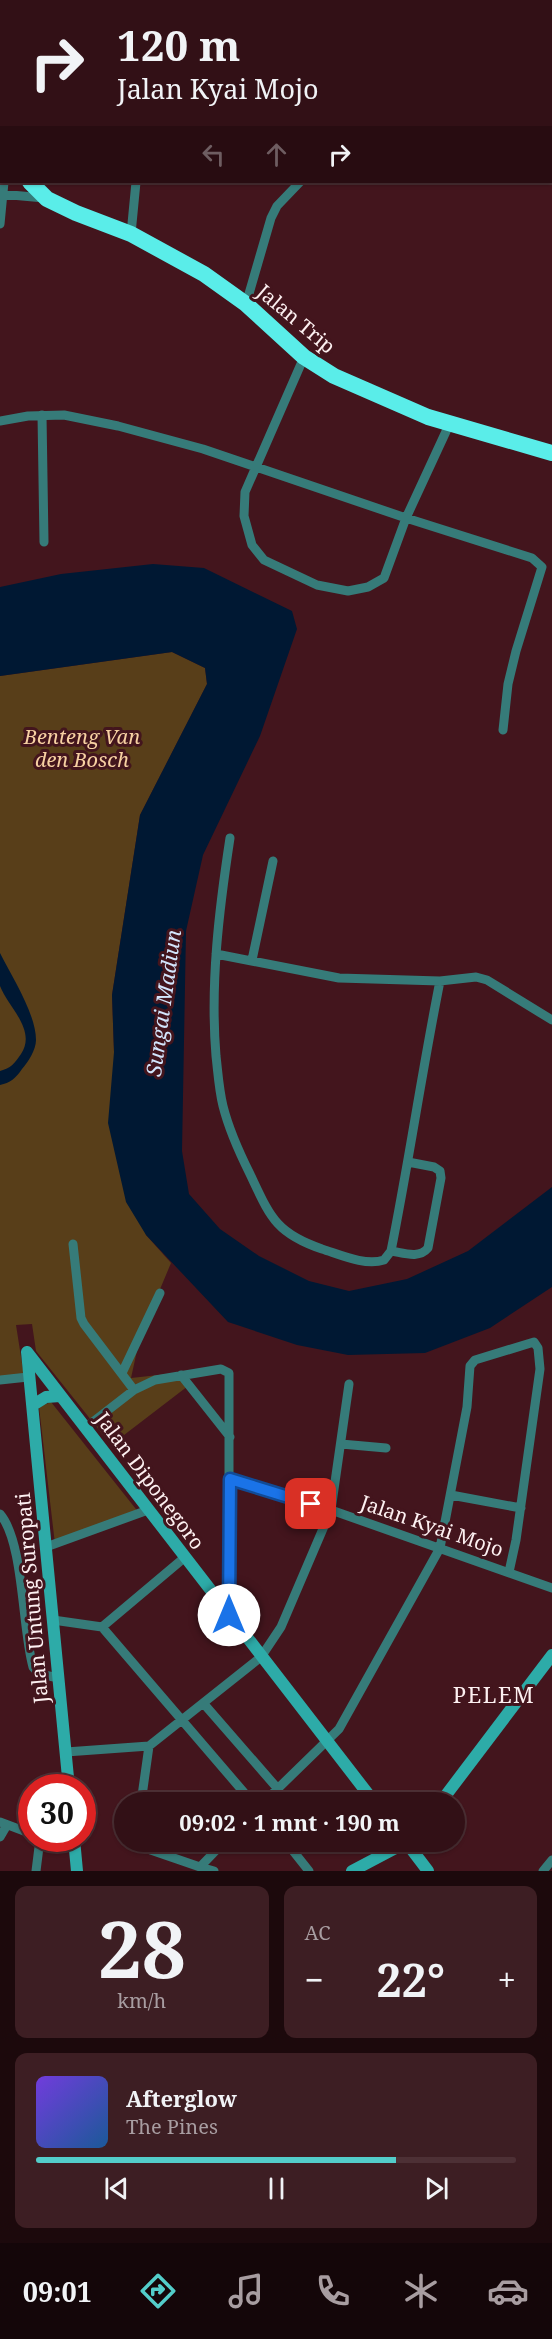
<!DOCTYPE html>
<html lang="id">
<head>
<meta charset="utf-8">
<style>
	:root { --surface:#321016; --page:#3d1e23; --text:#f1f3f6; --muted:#a89da1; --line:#4d3035; --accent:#53cdca }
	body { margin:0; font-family:"Noto Serif",serif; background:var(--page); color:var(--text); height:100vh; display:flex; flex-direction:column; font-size:22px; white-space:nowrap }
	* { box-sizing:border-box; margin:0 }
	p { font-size:20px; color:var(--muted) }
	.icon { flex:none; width:33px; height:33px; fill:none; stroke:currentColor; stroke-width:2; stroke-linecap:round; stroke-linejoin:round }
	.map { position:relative; height:1871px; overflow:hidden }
	.details { display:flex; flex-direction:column; gap:15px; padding:15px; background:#1c090c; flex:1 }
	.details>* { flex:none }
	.banner { position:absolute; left:0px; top:0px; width:552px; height:183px; box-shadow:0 2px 4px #0004,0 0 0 2px var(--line); background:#321016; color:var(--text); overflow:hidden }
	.speed { position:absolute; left:18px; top:1774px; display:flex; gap:12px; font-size:30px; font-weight:700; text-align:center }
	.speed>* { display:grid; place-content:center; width:78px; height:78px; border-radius:50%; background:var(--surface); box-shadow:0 2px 4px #0004,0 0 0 2px var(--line); line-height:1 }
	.speed .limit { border:9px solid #d22; background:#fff; color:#111 }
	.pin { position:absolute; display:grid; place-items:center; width:51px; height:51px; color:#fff; margin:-26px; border-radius:12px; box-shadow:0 3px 9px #0006 }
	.me { position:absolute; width:66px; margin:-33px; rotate:0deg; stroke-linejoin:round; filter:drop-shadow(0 0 4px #0008) }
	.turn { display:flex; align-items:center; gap:21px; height:126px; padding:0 18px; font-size:27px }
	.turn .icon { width:78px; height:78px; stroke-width:2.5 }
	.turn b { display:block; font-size:42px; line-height:51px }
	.lanes { display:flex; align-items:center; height:57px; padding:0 18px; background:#0003; justify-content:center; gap:30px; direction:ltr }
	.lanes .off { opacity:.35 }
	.big { font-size:45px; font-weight:700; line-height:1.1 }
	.details .widget { flex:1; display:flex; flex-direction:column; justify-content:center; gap:9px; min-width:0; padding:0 21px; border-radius:12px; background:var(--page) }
	.details .dial { align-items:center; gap:0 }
	.dial b { font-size:78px; line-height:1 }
	.song { display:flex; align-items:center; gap:18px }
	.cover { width:72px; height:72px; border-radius:9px; background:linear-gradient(135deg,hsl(260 70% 55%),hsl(210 70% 35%)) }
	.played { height:6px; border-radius:3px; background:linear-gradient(90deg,var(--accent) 75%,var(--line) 75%) }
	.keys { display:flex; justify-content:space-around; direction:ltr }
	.heat { display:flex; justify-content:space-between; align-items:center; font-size:33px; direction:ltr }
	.details .tiles { flex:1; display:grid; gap:15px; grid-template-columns:1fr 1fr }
	.widget:last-child { grid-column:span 2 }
	.trip { position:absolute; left:114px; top:1792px; width:351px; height:60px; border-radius:30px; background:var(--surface); box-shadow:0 2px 4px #0004,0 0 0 2px var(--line); font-weight:700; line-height:60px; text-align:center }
	.menu { display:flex; height:96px; justify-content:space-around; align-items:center; background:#140609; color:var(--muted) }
	.menu .icon { width:42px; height:42px }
	.menu .selected { color:var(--accent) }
	.menu b { font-size:27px; color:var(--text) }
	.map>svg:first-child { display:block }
	.green { fill:#583e19 }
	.water { fill:#001833 }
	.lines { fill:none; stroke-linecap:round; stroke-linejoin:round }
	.street { stroke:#367b79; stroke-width:9 }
	.secondary { stroke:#2daba8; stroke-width:12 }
	.highway { stroke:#5aede9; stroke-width:16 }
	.route-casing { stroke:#114b97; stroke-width:15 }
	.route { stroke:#1a73e8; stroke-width:10 }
	.labels { text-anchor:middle; stroke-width:6; stroke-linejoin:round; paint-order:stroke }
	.street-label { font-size:20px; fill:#fdf0f1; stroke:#43151d }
	.park-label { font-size:20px; font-style:italic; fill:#f7d1a2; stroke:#43151d }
	.water-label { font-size:21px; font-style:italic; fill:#d3e6fd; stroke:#43151d }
	.quarter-label { font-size:22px; letter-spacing:1.5px; fill:#fdf0f1; stroke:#43151d }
</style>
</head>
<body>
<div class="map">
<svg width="552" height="1871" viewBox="0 0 552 1871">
	<rect width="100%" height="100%" fill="#43151d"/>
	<path class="green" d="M172,652L205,668L207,684L140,815L112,995L114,1052L146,1235L171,1263L140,1337L131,1378L177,1373L188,1386L111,1445L36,1351L32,1324L16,1325L24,1376H0V676Z
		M51,1402L139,1513L55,1544L39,1407Z"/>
	<path class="water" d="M153,564L204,568L292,611L297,629L260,736L203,855L186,931L182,1151L189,1194L220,1229L259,1256L309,1281L349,1291L407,1279L468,1251L552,1187V1287L490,1328L425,1353L348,1355L297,1345L228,1322L146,1235L126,1202L108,1123L114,1052L112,995L140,815L207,684L205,668L172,652L0,676V587L61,574Z
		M0,953C12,977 36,1014 36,1040C36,1050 28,1062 22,1069C16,1078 10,1083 0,1085V1071C11,1068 14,1064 21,1054C37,1030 8,1007 0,986C0,977 0,963 0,953Z"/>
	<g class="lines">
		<path class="street" d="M283,0L285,2
			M403,2L404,0
			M0,194L44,198
			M0,224L4,182
			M131,234L136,182
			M246,304L271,218L277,206L300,182
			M304,357L245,492L244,516L252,545L264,560L317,585L348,591L368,587L384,578L406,518L449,425
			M42,415L44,542
			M0,421L28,416L64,415L118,426L203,449L406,518L532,558L542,567L516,651L508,684L503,730
			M230,838C219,910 210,984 216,1056C218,1073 219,1090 223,1106C229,1130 239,1152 250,1174C270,1216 275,1233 322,1249C341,1255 365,1266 384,1260L391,1251C409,1161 422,1071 440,981
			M216,954L339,978L440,981L476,977L487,980L552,1020
			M252,960L273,861
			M73,1244L81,1318L84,1324L134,1390
			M391,1251C404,1253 419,1259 428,1248L441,1178L440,1171L434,1167L408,1162
			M122,1373L160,1293
			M181,1375L230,1437
			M0,1380L28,1377
			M85,1428L134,1390L155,1380L221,1369L229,1373V1614
			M341,1444L386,1448
			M230,1479L331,1510L552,1588
			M451,1495L521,1508
			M0,1514C24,1542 22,1629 33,1667L39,1674L59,1678
			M46,1547L148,1510
			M53,1620L102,1627L253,1803
			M102,1627L184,1558
			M204,1704L278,1789
			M66,1752L149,1746
			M141,1803L149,1746L261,1657L281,1627L331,1510L349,1384
			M263,1803L339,1729L440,1548L467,1407L470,1366L475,1360L534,1342L538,1348L540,1369L516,1540L509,1572
			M0,1822L32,1834
			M0,1837L7,1825
			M44,1839L75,1849
			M135,1842L139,1846L200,1867L224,1842
			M286,1842L309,1871
			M200,1867L214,1871
			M36,1871L40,1839
			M543,1871L552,1860"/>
		<path class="secondary" d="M136,2L137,0
			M27,1352L375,1803
			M27,1352L69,1788
			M32,1400L33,1405L46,1397L60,1396
			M440,1803L552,1655
			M74,1839L77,1871
			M406,1842L428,1871
			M352,1871L407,1842"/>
		<path class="highway" d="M0,28L2,38
			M30,182L47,199L76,213L131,234L204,274L246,304L304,357L334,376L428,417L552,453"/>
	</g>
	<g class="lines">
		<g class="route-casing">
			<path id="route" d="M229,1615L230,1479L311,1504"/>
		</g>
		<use href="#route" class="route"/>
	</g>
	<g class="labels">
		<g class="street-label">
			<text transform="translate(296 319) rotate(40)" y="7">Jalan Trip</text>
			<text transform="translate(150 1481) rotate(53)" y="7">Jalan Diponegoro</text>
			<text transform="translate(432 1526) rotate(19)" y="7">Jalan Kyai Mojo</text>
			<text transform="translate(32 1598) rotate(-95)" y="7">Jalan Untung Suropati</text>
		</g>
		<g class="park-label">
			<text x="82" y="744">Benteng Van<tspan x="82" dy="23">den Bosch</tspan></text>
		</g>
		<g class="water-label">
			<text transform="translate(164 1003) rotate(-82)" y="7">Sungai Madiun</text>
		</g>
		<g class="quarter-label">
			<text x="494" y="1703">PELEM</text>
		</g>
	</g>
</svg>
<div class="speed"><div class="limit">30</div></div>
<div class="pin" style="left:311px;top:1504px;background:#d93025"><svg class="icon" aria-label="arrive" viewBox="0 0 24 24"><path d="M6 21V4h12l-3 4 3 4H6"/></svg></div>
<svg class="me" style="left:229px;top:1615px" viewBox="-20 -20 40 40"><circle r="19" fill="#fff"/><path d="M0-13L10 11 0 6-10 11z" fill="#1a73e8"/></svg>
<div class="trip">09:02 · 1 mnt · 190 m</div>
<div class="banner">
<div class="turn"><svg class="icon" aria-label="right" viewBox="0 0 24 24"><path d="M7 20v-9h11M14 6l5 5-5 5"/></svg><div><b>120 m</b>Jalan Kyai Mojo</div></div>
<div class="lanes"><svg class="icon off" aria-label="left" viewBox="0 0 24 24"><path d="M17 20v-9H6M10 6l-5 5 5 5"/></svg><svg class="icon off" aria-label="ahead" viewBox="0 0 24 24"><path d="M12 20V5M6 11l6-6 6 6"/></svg><svg class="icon" aria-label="right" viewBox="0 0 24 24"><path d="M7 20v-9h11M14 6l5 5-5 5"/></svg></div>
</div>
</div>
<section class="details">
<div class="tiles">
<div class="widget dial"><b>28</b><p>km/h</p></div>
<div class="widget"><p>AC</p>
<div class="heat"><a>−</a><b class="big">22°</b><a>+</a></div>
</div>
<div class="widget">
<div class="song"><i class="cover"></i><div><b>Afterglow</b><p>The Pines</p></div></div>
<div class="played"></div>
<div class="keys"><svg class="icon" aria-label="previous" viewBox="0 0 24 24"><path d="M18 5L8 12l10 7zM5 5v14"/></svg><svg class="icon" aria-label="pause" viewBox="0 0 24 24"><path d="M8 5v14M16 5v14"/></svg><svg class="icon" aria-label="next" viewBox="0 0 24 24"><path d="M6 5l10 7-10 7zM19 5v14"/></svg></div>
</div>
</div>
</section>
<nav class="menu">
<b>09:01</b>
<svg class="icon selected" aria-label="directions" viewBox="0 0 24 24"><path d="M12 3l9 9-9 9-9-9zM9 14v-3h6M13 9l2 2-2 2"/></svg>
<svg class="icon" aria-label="music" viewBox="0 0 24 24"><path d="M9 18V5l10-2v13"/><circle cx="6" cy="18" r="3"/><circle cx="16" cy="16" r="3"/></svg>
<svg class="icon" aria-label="phone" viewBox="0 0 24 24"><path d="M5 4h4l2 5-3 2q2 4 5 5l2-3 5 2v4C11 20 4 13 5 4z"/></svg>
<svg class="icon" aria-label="climate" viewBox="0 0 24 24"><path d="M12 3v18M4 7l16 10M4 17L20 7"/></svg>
<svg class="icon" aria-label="car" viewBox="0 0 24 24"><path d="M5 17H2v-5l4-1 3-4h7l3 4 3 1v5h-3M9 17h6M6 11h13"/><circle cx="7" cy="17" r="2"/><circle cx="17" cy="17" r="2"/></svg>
</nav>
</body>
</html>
